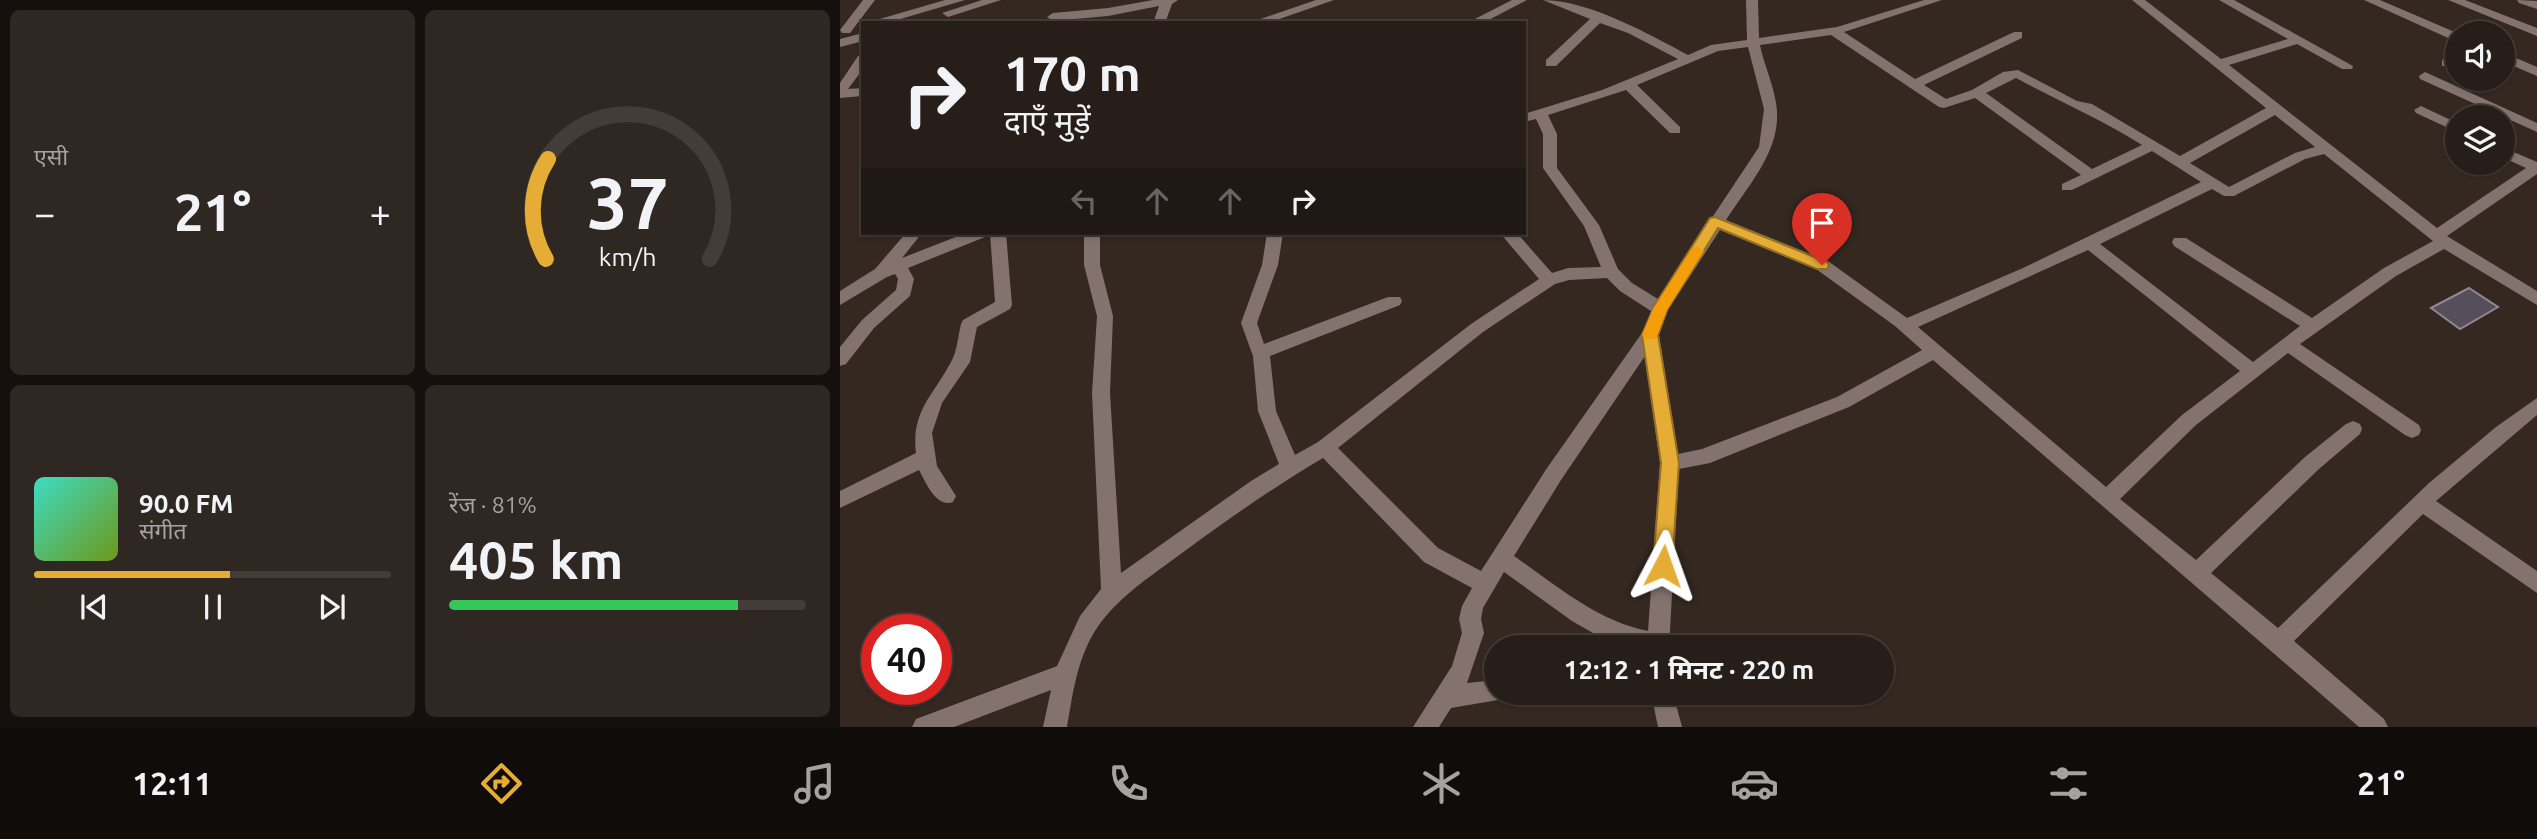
<!DOCTYPE html>
<html lang="hi">
<head>
<meta charset="utf-8">
<style>
	:root { --surface:#271e19; --page:#2f2722; --text:#f1f3f6; --muted:#a4a2a2; --line:#433c38; --accent:#e5ad36 }
	body { margin:0; font-family:Ubuntu,"Noto Sans Devanagari",sans-serif; background:var(--page); color:var(--text); height:100vh; display:flex; flex-direction:column; font-size:26px; white-space:nowrap }
	* { box-sizing:border-box; margin:0 }
	p { font-size:23px; color:var(--muted) }
	.icon { flex:none; width:38px; height:38px; fill:none; stroke:currentColor; stroke-width:2; stroke-linecap:round; stroke-linejoin:round }
	.map { position:relative; flex:1; overflow:hidden }
	.panel { display:flex; flex-direction:column; gap:10px; padding:10px; background:#15100e; width:840px }
	.panel>* { flex:none }
	.banner { position:absolute; left:21px; top:21px; width:665px; height:214px; border-radius:0px; box-shadow:0 2px 5px #0004,0 0 0 2px var(--line); background:#271e19; color:var(--text); overflow:hidden }
	.buttons { position:absolute; left:1605px; top:21px; display:grid; gap:14px }
	.buttons a { display:grid; place-items:center; width:70px; height:70px; border-radius:50%; background:var(--surface); box-shadow:0 2px 5px #0004,0 0 0 2px var(--line); font-size:35px }
	.speed { position:absolute; left:21px; top:614px; display:flex; gap:14px; font-size:35px; font-weight:700; text-align:center }
	.speed>* { display:grid; place-content:center; width:91px; height:91px; border-radius:50%; background:var(--surface); box-shadow:0 2px 5px #0004,0 0 0 2px var(--line); line-height:1 }
	.speed .limit { border:10px solid #d22; background:#fff; color:#111 }
	.pin { position:absolute; display:grid; place-items:center; width:60px; height:60px; color:#fff; margin:-72px -30px; border-radius:50% 50% 50% 0; rotate:-45deg; box-shadow:0 0 7px #0007 }
	.pin .icon { rotate:45deg }
	.me { position:absolute; width:77px; margin:-38px; rotate:4deg; stroke-linejoin:round; filter:drop-shadow(0 0 5px #0008) }
	.turn { display:flex; align-items:center; gap:24px; height:147px; padding:0 28px; font-size:32px }
	.turn .icon { width:91px; height:91px; stroke-width:2.5 }
	.turn b { display:block; font-size:49px; line-height:60px }
	.lanes { display:flex; align-items:center; height:66px; padding:0 28px; background:#0003; justify-content:center; gap:35px; direction:ltr }
	.lanes .off { opacity:.35 }
	.big { font-size:52px; font-weight:700; line-height:1.1 }
	.panel .widget { flex:1; display:flex; flex-direction:column; justify-content:center; gap:10px; min-width:0; padding:0 24px; border-radius:10px; background:var(--page) }
	.panel .dial { align-items:center; gap:0 }
	.dial svg { height:182px; overflow:visible; fill:none; stroke:var(--line); stroke-width:7; stroke-linecap:round; text-anchor:middle }
	.dial text { fill:var(--text); stroke:none }
	.song { display:flex; align-items:center; gap:21px }
	.cover { width:84px; height:84px; border-radius:10px; background:linear-gradient(135deg,hsl(170 70% 55%),hsl(80 70% 35%)) }
	.played { height:7px; border-radius:4px; background:linear-gradient(90deg,var(--accent) 55%,var(--line) 55%) }
	.keys { display:flex; justify-content:space-around; direction:ltr }
	.heat { display:flex; justify-content:space-between; align-items:center; font-size:38px; direction:ltr }
	.charge { height:10px; border-radius:5px; background:linear-gradient(90deg,#34c759 81%,var(--line) 0) }
	.panel .tiles { flex:1; display:grid; gap:10px; grid-template-columns:repeat(2,1fr) }
	.trip { position:absolute; left:644px; top:635px; width:410px; height:70px; border-radius:35px; background:var(--surface); box-shadow:0 2px 5px #0004,0 0 0 2px var(--line); font-weight:700; line-height:70px; text-align:center }
	.tabs { display:flex; height:112px; justify-content:space-around; align-items:center; background:#100c0a; color:var(--muted) }
	.tabs .icon { width:49px; height:49px }
	.tabs .active { color:var(--accent) }
	.tabs b { font-size:32px; color:var(--text) }
	main { display:flex; flex:1; min-height:0 }
	.map>svg:first-child { display:block }
	.building { fill:#564e5a; stroke:#918895; stroke-width:2 }
	.lines { fill:none; stroke-linecap:round; stroke-linejoin:round }
	.minor { fill:#83726d; fill-rule:evenodd }
	.route { fill:#e5ad36; stroke:#957023; stroke-width:2 }
	.slow { fill:#f59e0b }
</style>
</head>
<body>
<main>
<section class="panel">
<div class="tiles">
<div class="widget"><p>एसी</p>
<div class="heat"><a>−</a><b class="big">21°</b><a>+</a></div>
</div>
<div class="widget dial"><svg viewBox="0 0 100 80">
<path d="M14 69A42 42 0 1 1 86 69"/>
<path d="M14 69A42 42 0 0 1 15 25" stroke="#e5ad36"/>
<text x="50" y="56" font-size="32" font-weight="700">37</text>
<text x="50" y="72" font-size="11">km/h</text>
</svg></div>
<div class="widget">
<div class="song"><i class="cover"></i><div><b>90.0 FM</b><p>संगीत</p></div></div>
<div class="played"></div>
<div class="keys"><svg class="icon" aria-label="previous" viewBox="0 0 24 24"><path d="M18 5L8 12l10 7zM5 5v14"/></svg><svg class="icon" aria-label="pause" viewBox="0 0 24 24"><path d="M8 5v14M16 5v14"/></svg><svg class="icon" aria-label="next" viewBox="0 0 24 24"><path d="M6 5l10 7-10 7zM19 5v14"/></svg></div>
</div>
<div class="widget"><p>रेंज · 81%</p><b class="big">405 km</b><div class="charge"></div></div>
</div>
</section>
<div class="map">
<svg width="1697" height="727" viewBox="0 0 1697 727">
	<rect width="100%" height="100%" fill="#342821"/>
	<path class="building" d="M1629,288L1658,307L1620,329L1591,308Z"/>
	<g class="lines">
		<path class="minor" d="M23,0H35L10,33H2L0,30Z
			M105,0H125L47,23H26Z
			M142,0H161L108,17L102,13Z
			M313,0H338L332,4L325,23H313L319,6L268,16L213,21L207,17L213,13L268,8Z
			M476,0H494L428,23H409Z
			M672,0H687L643,23H627Z
			M703,0C748,0 809,34 848,55L871,45L907,40L906,0H918L919,38L997,27L1084,0H1102L1004,32L1075,79L1174,32H1182V38L1084,85L1106,99L1132,90L1163,72L1178,70L1237,101L1252,104L1340,156L1426,108L1292,0H1305L1381,59L1448,39L1379,0H1394L1513,66L1512,69H1502L1457,44L1389,65L1597,228L1686,168L1662,157V147L1697,162V174L1607,236L1697,291V305L1604,249L1556,276L1460,344L1579,425L1581,430L1579,435L1572,438L1565,435L1448,353L1356,425L1280,499L1356,560L1465,457L1506,424L1513,421L1520,424L1522,429L1520,434L1479,469L1371,573L1438,628L1589,483L1656,427L1697,398V415L1596,501L1697,571V593L1583,514L1454,641L1544,719L1548,727H1519L1093,360L1009,407L870,463L839,469L829,648H751L760,637L732,621L664,572L643,608L641,619L644,633L627,683L656,680V693H666L664,699L611,708L599,727H573L612,666L622,633L619,619L622,606L632,588L584,562L483,458C434,487 388,519 342,553C310,577 277,597 255,631C237,660 233,693 227,727H203L211,690L114,727H72L76,719L217,666L240,616L261,589L252,393L257,316L244,265V233H260V265L273,316L270,393L281,573L411,481L439,464L418,411L413,356L401,323L422,265L427,233H443L438,265L417,323L424,344L548,297H560L562,301L560,305L430,356L436,411L455,455L478,442L631,324L699,279L660,233H677L712,273L728,268L761,267L744,226L703,168V134L696,119L684,122V114L762,90L838,59L788,33L760,23L716,66H706V60L750,19ZM991,35L1099,107L1104,108L1135,98L1241,175L1222,184V190H1232L1312,151L1361,182L1183,268L1067,318L988,261L886,220C908,185 944,148 936,103C933,83 924,65 920,45ZM908,47L924,109L919,147L818,299L792,283L778,269L759,225L717,168V134L708,115L786,90L830,133H840V127L797,85L878,51ZM1176,78C1218,101 1261,119 1302,145L1252,169L1146,93ZM1435,115L1475,147L1455,153L1389,187L1350,163ZM1484,154L1593,241L1544,268L1472,318L1346,238H1334L1332,242L1334,246L1460,326L1413,362L1260,244L1372,189L1384,196H1394L1465,159ZM880,230L976,269L1055,326L1082,350L997,397L862,449L838,454L819,335L828,310ZM1248,250L1400,371L1342,415L1266,487L1078,327ZM767,278L780,291L811,311L802,333L707,468L641,571L598,548L498,448L643,332L715,284L729,280ZM805,356L820,463L808,631C757,621 716,585 674,556L721,480Z
			M1524,0H1540L1617,33V42Z
			M1608,0H1625L1697,28V36Z
			M1677,0L1697,1V9L1679,3Z
			M1645,22L1655,25L1646,33H1633Z
			M23,33V41L0,47V39Z
			M1617,50V61L1612,66H1602V60Z
			M1662,52L1697,67V76L1662,61Z
			M23,55V69L8,89L23,88V96L0,98V83L18,56Z
			M1585,72L1697,123V132L1580,79L1579,76Z
			M1581,106L1617,123V132L1576,113L1574,110Z
			M66,233H82L62,258L126,233H148L145,237L68,268L74,279L70,296L34,328L6,364L0,366V347L22,320L56,290L58,279L55,274L47,277L0,305V291L35,269Z
			M150,233H166L172,305L170,309L137,327L130,362L102,403L92,433L97,466L116,496L113,502C96,508 86,483 79,470L0,508V491L76,453C71,411 93,396 111,362C117,352 118,336 121,324L123,320L155,302Z
			M811,693H833L842,727H818Z"/>
	</g>
	<path class="route" d="M875,217L987,262L989,265L987,269H977L878,228L827,310L818,335L839,463L832,566L830,572L823,574L816,572L813,566L821,463L802,335L815,305L870,218Z"/>
	<path class="slow" d="M857,246L864,251L827,310L816,339H805L802,335L813,309L852,248Z"/>
</svg>
<div class="buttons">
<a><svg class="icon" aria-label="sound" viewBox="0 0 24 24"><path d="M4 9h4l5-4v14l-5-4H4zM17 9q2 3 0 6"/></svg></a>
<a><svg class="icon" aria-label="layers" viewBox="0 0 24 24"><path d="M12 4l9 5-9 5-9-5zM3 14l9 5 9-5"/></svg></a>
</div>
<div class="speed"><div class="limit">40</div></div>
<div class="pin" style="left:982px;top:265px;background:#d93025"><svg class="icon" aria-label="arrive" viewBox="0 0 24 24"><path d="M6 21V4h12l-3 4 3 4H6"/></svg></div>
<svg class="me" style="left:823px;top:566px" viewBox="-20 -20 40 40"><path d="M0-17L14 15 0 8-14 15z" fill="#e5ad36" stroke="#fff" stroke-width="4"/></svg>
<div class="trip">12:12 · 1 मिनट · 220 m</div>
<div class="banner">
<div class="turn"><svg class="icon" aria-label="right" viewBox="0 0 24 24"><path d="M7 20v-9h11M14 6l5 5-5 5"/></svg><div><b>170 m</b>दाएँ मुड़ें</div></div>
<div class="lanes"><svg class="icon off" aria-label="left" viewBox="0 0 24 24"><path d="M17 20v-9H6M10 6l-5 5 5 5"/></svg><svg class="icon off" aria-label="ahead" viewBox="0 0 24 24"><path d="M12 20V5M6 11l6-6 6 6"/></svg><svg class="icon off" aria-label="ahead" viewBox="0 0 24 24"><path d="M12 20V5M6 11l6-6 6 6"/></svg><svg class="icon" aria-label="right" viewBox="0 0 24 24"><path d="M7 20v-9h11M14 6l5 5-5 5"/></svg></div>
</div>
</div>
</main>
<nav class="tabs">
<b>12:11</b>
<svg class="icon active" aria-label="directions" viewBox="0 0 24 24"><path d="M12 3l9 9-9 9-9-9zM9 14v-3h6M13 9l2 2-2 2"/></svg>
<svg class="icon" aria-label="music" viewBox="0 0 24 24"><path d="M9 18V5l10-2v13"/><circle cx="6" cy="18" r="3"/><circle cx="16" cy="16" r="3"/></svg>
<svg class="icon" aria-label="phone" viewBox="0 0 24 24"><path d="M5 4h4l2 5-3 2q2 4 5 5l2-3 5 2v4C11 20 4 13 5 4z"/></svg>
<svg class="icon" aria-label="climate" viewBox="0 0 24 24"><path d="M12 3v18M4 7l16 10M4 17L20 7"/></svg>
<svg class="icon" aria-label="car" viewBox="0 0 24 24"><path d="M5 17H2v-5l4-1 3-4h7l3 4 3 1v5h-3M9 17h6M6 11h13"/><circle cx="7" cy="17" r="2"/><circle cx="17" cy="17" r="2"/></svg>
<svg class="icon" aria-label="filters" viewBox="0 0 24 24"><path d="M4 7h16M4 17h16"/><circle cx="9" cy="7" r="2"/><circle cx="15" cy="17" r="2"/></svg>
<b>21°</b>
</nav>
</body>
</html>
